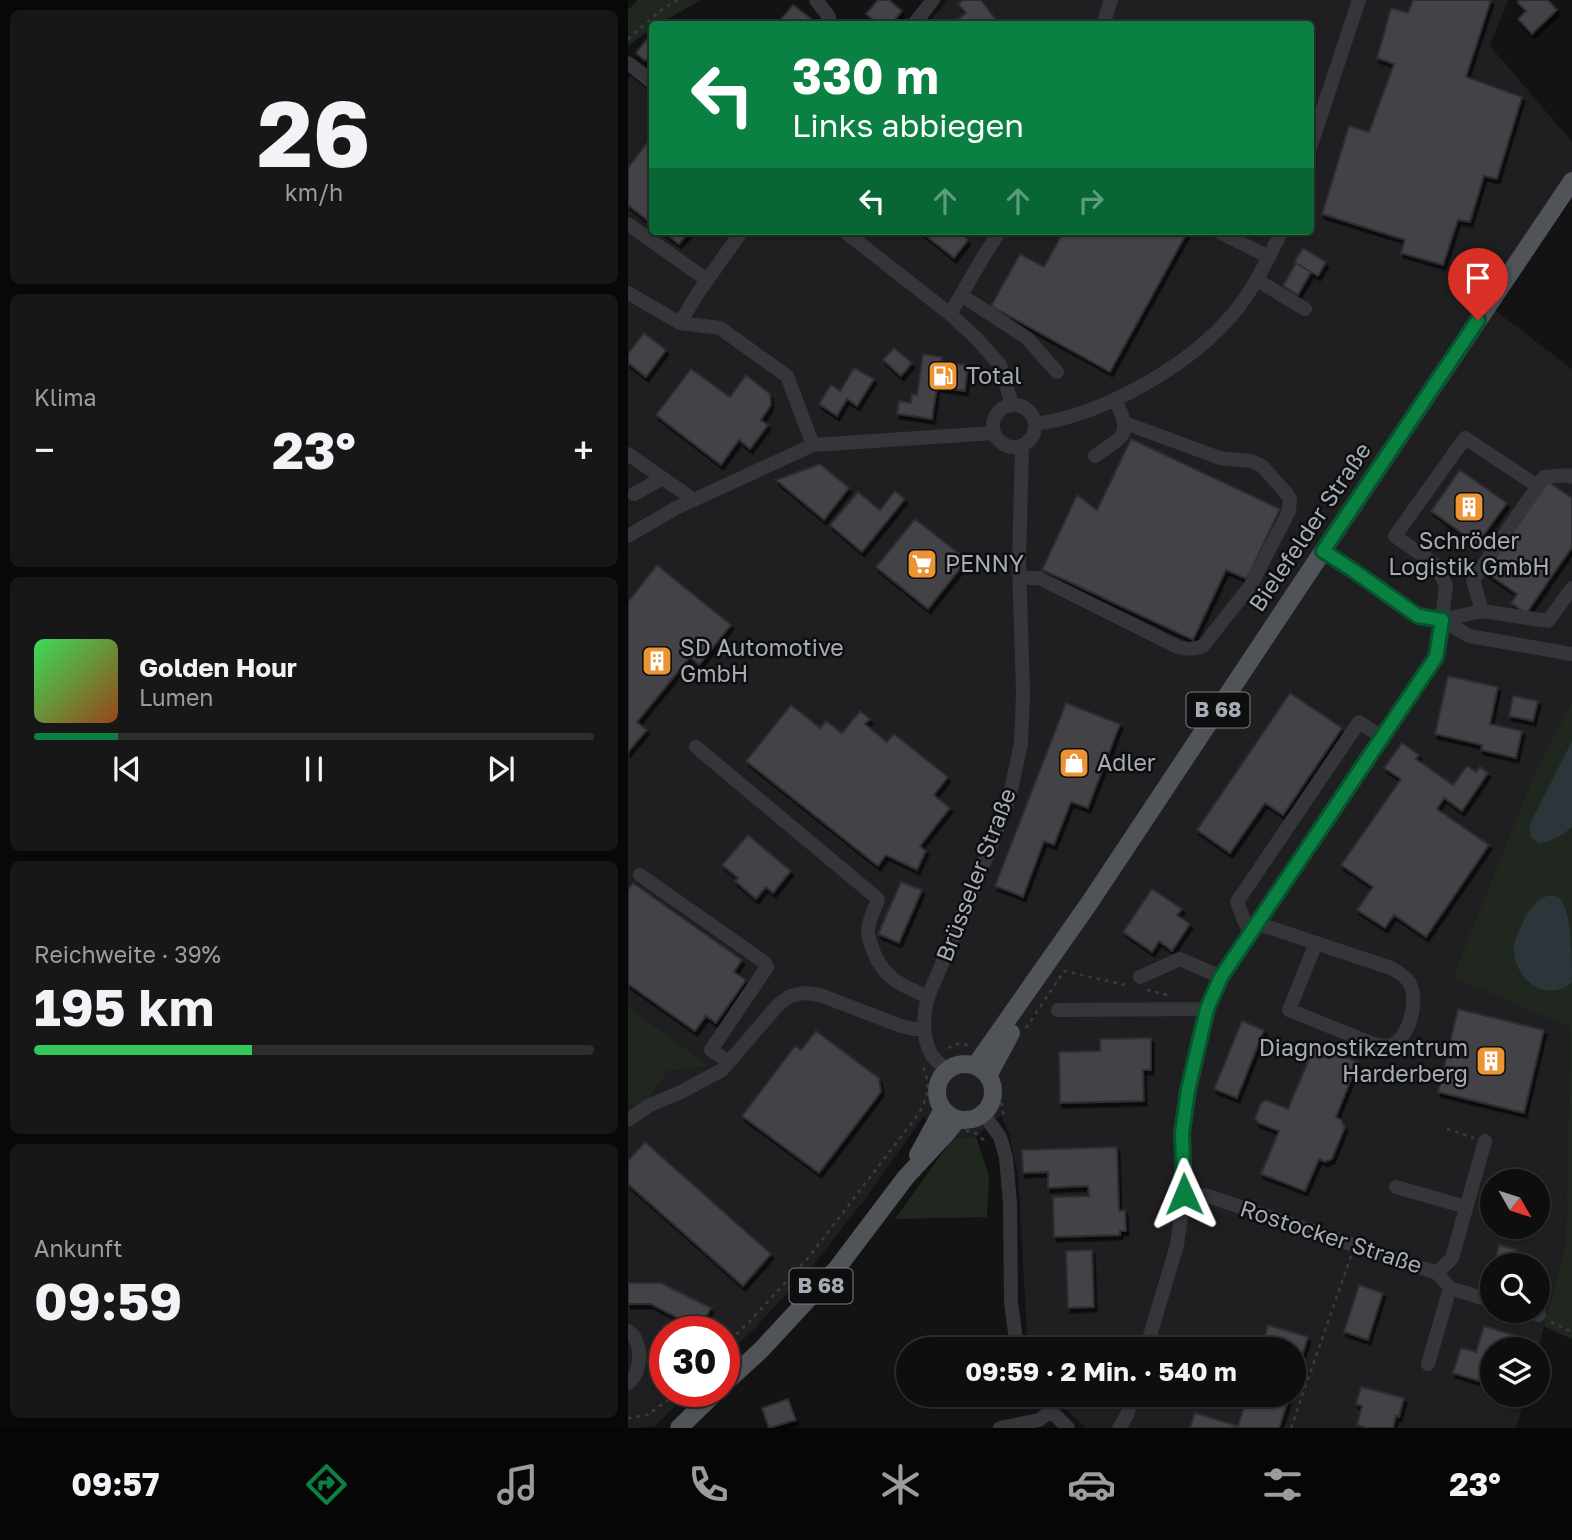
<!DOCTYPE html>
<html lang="de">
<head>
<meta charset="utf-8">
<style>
	:root { --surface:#0e0e0f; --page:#171718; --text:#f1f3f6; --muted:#9b9c9e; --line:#2e2e2f; --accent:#0b8043 }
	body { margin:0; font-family:"Golos Text",sans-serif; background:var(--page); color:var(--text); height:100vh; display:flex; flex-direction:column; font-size:26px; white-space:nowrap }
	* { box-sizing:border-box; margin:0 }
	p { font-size:23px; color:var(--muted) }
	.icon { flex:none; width:38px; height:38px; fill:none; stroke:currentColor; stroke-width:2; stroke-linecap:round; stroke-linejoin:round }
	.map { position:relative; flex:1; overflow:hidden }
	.panel { display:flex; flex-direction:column; gap:10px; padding:10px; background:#080808; width:628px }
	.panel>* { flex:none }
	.hud { position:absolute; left:21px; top:21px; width:665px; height:214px; border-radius:7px; box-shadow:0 2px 5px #0004,0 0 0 2px var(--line); background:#0b8043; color:#fff; overflow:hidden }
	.needle { width:46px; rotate:129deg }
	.fabs { position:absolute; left:852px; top:1169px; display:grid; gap:14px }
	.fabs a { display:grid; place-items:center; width:70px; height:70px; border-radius:50%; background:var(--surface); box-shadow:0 2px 5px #0004,0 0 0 2px var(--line); font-size:35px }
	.speed { position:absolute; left:21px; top:1316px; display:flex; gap:14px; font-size:35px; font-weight:700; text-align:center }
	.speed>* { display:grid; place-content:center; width:91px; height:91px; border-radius:50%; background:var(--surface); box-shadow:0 2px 5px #0004,0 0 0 2px var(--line); line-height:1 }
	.speed .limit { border:10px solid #d22; background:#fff; color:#111 }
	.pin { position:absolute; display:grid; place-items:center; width:60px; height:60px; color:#fff; margin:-72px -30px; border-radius:50% 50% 50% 0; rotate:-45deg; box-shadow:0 0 7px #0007 }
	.pin .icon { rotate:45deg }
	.me { position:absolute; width:77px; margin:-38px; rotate:359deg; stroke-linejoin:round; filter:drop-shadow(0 0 5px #0008) }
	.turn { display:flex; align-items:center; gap:24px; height:147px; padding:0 28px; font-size:32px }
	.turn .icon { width:91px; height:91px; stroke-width:2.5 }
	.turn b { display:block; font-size:49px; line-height:60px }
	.lanes { display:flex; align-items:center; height:66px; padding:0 28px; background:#0003; justify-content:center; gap:35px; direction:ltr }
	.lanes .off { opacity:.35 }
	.big { font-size:52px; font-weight:700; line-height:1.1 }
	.panel .tile { flex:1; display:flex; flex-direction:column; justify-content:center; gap:10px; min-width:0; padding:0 24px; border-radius:10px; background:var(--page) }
	.panel .dial { align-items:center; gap:0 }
	.dial b { font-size:91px; line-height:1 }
	.song { display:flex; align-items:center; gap:21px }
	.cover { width:84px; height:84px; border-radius:10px; background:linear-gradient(135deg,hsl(130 70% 55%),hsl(20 70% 35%)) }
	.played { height:7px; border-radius:4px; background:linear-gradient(90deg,var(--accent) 15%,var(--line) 15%) }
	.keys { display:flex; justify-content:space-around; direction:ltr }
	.heat { display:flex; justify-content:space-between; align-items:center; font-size:38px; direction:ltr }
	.charge { height:10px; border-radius:5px; background:linear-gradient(90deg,#34c759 39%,var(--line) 0) }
	.trip { position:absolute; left:268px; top:1337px; width:410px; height:70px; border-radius:35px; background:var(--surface); box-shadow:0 2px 5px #0004,0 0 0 2px var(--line); font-weight:700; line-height:70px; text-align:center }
	.menu { display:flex; height:112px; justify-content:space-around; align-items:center; background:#060606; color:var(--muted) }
	.menu .icon { width:49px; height:49px }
	.menu .selected { color:var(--accent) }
	.menu b { font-size:32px; color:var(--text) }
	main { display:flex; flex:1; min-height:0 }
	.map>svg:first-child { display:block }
	.built { fill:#1f1f21; fill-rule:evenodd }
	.green { fill:#1f271f }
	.water { fill:#2c363a }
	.building { fill:#424347; stroke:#2d2d30; stroke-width:2; filter:url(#shadow) }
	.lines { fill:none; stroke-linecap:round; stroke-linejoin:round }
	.path { stroke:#3a3d40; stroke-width:2.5; stroke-dasharray:3.5 5; stroke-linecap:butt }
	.minor { stroke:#343639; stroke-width:14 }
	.major { stroke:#505358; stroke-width:18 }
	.route-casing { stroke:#07532c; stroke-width:18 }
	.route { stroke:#0b8043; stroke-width:12 }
	.labels { text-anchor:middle; stroke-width:5; stroke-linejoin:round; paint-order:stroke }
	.shield { fill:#0e0e0f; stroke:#787d83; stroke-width:2 }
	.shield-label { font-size:21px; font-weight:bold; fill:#a5acb5 }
	.poi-label { font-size:23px; fill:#a5acb5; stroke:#0e0e0f; text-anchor:start }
	.street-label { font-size:23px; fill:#a5acb5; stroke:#0e0e0f }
</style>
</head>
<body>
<main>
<section class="panel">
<div class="tile dial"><b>26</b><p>km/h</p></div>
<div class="tile"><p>Klima</p>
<div class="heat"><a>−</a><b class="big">23°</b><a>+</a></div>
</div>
<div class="tile">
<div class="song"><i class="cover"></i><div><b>Golden Hour</b><p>Lumen</p></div></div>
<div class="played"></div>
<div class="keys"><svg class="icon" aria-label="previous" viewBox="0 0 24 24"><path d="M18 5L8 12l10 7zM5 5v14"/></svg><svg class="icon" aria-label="pause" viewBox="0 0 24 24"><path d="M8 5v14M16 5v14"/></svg><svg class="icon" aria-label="next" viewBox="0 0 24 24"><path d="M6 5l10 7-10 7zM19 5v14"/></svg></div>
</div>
<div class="tile"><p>Reichweite · 39%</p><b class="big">195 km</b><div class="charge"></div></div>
<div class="tile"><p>Ankunft</p><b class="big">09:59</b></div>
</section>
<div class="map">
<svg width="944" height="1428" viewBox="0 0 944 1428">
	<defs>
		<filter id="shadow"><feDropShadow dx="2.5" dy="4.5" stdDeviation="0" flood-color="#0009"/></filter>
	</defs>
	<rect width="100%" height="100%" fill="#131314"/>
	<path class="built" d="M320,0H880L862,46L944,142V183L861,306L944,369V702L906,774L826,977L942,1028L938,1243L910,1349H864V1395H897L888,1428H458L431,1403L427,1395H665V1349H407L399,1333L390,1175L381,1133L373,1115L348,1137L325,1138L295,1117L238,1198L186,1264L127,1328L96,1358V1332H37V1391H62L26,1427L0,1428V1101L8,1107L20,1099L40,1071L80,1066L0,1007V79L2,76L24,93V231H200L207,236L211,231H682V24H300ZM864,1181H910V1227H864ZM864,1265H910V1311H864Z"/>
	<path class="green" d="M10,0H73C62,6 34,24 24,24V28L0,46V10Z
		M944,702V1339L916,1326L938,1243L942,1028L825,977L906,774Z
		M0,1007L81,1066L40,1071L20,1099L7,1107L0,1101Z
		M348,1137L361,1176L359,1217L267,1219L325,1138Z"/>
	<path class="water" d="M944,741V827C933,836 924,842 911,843L903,837L901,826Z
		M923,895C927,896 931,898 933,900C944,914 944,962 944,982C919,1004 888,981 886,951C885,941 892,929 896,920C903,907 909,898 923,895Z"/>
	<path class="building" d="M250,0H261L274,11L263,24H251L238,14Z
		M335,0H353L368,20L362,24H330L328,21L338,13L330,4Z
		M785,0H863L838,77L894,97L869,179L856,176L842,222L830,220L815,265L773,253L777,240L694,214L721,126L741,132L766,64L749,58L763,8L780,13Z
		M891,0H920L929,10L904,34L890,19L898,11L889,2Z
		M165,5L186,21L184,24H149Z
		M24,33V57L23,59L21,57L17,61L8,53Z
		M21,140L24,142V224L0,205V168Z
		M34,231H62L51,244Z
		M292,231H338L335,235L340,240L326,258Z
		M436,231H560L482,372L363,306L392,254L416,267Z
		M675,248L698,262L690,276L666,262Z
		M668,263L683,272L670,295L655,286Z
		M16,333L38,350L18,377L0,363V354Z
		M266,348L284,363L273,376L255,360Z
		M295,354L314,357L313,361L340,365L337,391L309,387L304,419L269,414L271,401L283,403L284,394L289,395Z
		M226,368L246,379L229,406L219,399L209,416L191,404L203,385L212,391Z
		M63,369L102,397L118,375L142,394L143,405L133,420L140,425L122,449L111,440L93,465L28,415Z
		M503,439L652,509L619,579L598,570L565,640L437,580L414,570L449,495L469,510Z
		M192,464L221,488L196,520L148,480Z
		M832,470L879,503L849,544L803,511Z
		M919,481L944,498V547L898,614L883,603L889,594L856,571Z
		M267,491L277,499L234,552L202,525L230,492L252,510Z
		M287,519L339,560L300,609L248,567Z
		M29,565L103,625L71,665L62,657L9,722L19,730L0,752V602Z
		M820,676L870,687L862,724L894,731L888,758L853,750L854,745L807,734Z
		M662,693L714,728L655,815L637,803L602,853L569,830Z
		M885,696L910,701L905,721L881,716Z
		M438,703L492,724L460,808L443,802L426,845L416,841L395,897L367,886Z
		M163,705L192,728L198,721L214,733L232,711L242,719L237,724L259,742L266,734L320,777L306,795L322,808L292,846L298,851L289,870L258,855L250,866L118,761Z
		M774,743L791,755L788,759L825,785L839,766L848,772L852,767L860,773L834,811L816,798L809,809L861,845L798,937L766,915L757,928L729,910L745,887L713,865L773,779L756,768Z
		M120,835L163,871L145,893L138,887L128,899L107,881L110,878L94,865Z
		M273,882L294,890L271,943L250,934Z
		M5,883L114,960L106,972L118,980L88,1023L78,1016L67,1031L0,984V890Z
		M524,889L554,909L549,915L562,924L544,951L531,941L524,952L495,932Z
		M830,1009L916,1030L896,1113L810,1092Z
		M614,1021L636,1030L609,1098L586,1089Z
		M188,1031L251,1078L253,1092L191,1173L114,1116L167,1046L173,1050Z
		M523,1038V1070H515L516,1101L432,1103L431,1052L472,1051V1039Z
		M687,1045L730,1062L708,1117L713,1120L717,1127L704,1159L697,1162L691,1159L677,1191L633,1174L651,1131L630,1123L627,1118L633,1103L638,1100L660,1109Z
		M17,1142L143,1254L115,1286L0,1184V1161Z
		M489,1147L491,1211L497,1210L498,1231H492V1235L426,1237L425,1197L461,1196L460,1186L420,1188V1172L395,1173L394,1150Z
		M871,1245L889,1250L886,1262L900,1265H866Z
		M464,1250L466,1307L440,1308L438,1251Z
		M910,1268L918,1270L911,1297H910Z
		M0,1283H33L83,1308L71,1329L23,1304H0Z
		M731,1285L755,1293L740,1340L716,1332Z
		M640,1325L680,1337L665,1385V1349H633Z
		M856,1326L885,1335L881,1349H864V1385L825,1373L833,1348L848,1352Z
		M733,1387L776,1398L771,1417L768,1416L765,1428H739L729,1425L734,1406L728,1404Z
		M601,1395H662L651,1428H562L567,1413L610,1426L618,1401L601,1396Z
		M160,1399L168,1420L141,1428L134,1408Z"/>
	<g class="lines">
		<path class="path" d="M0,39L32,11L49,0
			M519,990L540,995
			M398,1028L436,971L502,986
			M320,1048L330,1044L343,1045
			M370,1086L376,1117
			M819,1129L846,1138
			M338,1131C347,1131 352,1136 358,1143
			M923,1322L944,1332
			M96,1346L121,1322L180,1258L289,1116C300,1099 303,1086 295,1067
			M0,1418L19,1415L42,1399L50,1391
			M663,1428L723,1256"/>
		<path class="minor" d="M188,0L201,17L202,24
			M286,24L305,0
			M475,24L483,0
			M0,63L24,82
			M682,148L731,0
			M0,224L79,280
			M216,231L322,314L348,338L372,365L384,405
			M589,231L641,257
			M629,280L677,309
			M0,293L52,323L92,328L159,376L185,445
			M333,295L399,338L429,372
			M322,314L357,254L372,231
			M52,323L68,296L114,231
			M365 426a21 21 0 1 1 42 0a21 21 0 1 1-42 0Z
			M407,424C475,415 561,366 605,314C626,289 639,260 654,231
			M0,454L66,500
			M467,456C498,434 504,436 487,399
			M6,494L35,478
			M0,536L48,508L185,445L366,433
			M695,551L726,571L790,616L814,620L854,611L920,621L944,588
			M392,578H411L550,647C559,649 566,650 575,646L623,585L661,511L662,499L658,493L634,466L623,461L592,458L497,423
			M854,611L845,580L916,477L941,475L944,477
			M814,620L841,636L944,654
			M68,747L250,899C247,909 240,921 240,931C240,939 244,946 246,953C258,981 275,985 300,997
			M12,875L136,962L139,967L83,1050L101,1062
			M628,923L763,968C770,972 776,975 781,982C792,999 781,1042 760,1046C759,1046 750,1045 748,1045L661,1010L688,943
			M625,928L617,923L609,902L731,722L754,737
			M512,977L552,959L593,977
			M430,1010L579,1009
			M319,1070C314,1065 306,1060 303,1054C294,1036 295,1015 300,997L361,851L382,795L393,743L395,694L391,562L394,446
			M355,1113L372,1137L378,1157L382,1203L383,1302L388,1340L391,1349
			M0,1120L22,1105L53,1092L94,1070L150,1005L162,996L176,993L192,995L273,1026L286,1029H296
			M768,1187L838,1207
			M556,1194L580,1196L809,1273
			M822,1288L864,1301
			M896,1311L911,1315
			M0,1331C15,1340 15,1373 0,1383
			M518,1349L549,1245L556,1194L554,1133L560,1090L579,1009L593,977L808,657L814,620L818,585L808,565L767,536L837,438L902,481
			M800,1364L822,1288L809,1273L824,1258L857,1141
			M411,1395L423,1411L440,1428
			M372,1428L411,1420L423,1411
			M491,1428L499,1415L505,1395"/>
		<path class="major" d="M309 1092a28 28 0 1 1 56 0a28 28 0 1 1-56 0Z
			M347,1066L462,902L695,551L944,181
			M360,1076L383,1033
			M290,1155L315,1109
			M96,1384L134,1349L210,1267L278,1177L316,1136L330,1119
			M51,1428L89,1391"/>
	</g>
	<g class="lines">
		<g class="route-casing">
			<path id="route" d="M556,1194L554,1133L560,1090L579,1009L593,977L808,657L814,620L790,616L726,571L695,551L850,320"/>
		</g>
		<use href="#route" class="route"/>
	</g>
	<defs>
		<g id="fuel-square" transform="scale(1.575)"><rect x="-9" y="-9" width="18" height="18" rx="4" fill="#ec9334" stroke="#0e0e0f"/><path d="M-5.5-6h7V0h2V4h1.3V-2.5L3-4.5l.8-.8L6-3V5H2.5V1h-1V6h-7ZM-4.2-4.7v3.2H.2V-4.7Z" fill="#fff"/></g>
		<g id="building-square" transform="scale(1.575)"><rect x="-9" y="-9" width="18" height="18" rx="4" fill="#ec9334" stroke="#0e0e0f"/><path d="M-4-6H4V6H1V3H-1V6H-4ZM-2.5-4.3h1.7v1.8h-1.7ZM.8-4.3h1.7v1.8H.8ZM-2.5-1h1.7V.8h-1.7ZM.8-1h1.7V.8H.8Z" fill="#fff"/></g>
		<g id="supermarket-square" transform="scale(1.575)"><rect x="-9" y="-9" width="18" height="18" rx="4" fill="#ec9334" stroke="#0e0e0f"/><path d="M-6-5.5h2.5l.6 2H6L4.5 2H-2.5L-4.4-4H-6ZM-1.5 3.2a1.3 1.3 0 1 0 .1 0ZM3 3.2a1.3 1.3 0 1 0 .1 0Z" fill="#fff"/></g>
		<g id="shop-square" transform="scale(1.575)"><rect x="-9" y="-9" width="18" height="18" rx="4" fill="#ec9334" stroke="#0e0e0f"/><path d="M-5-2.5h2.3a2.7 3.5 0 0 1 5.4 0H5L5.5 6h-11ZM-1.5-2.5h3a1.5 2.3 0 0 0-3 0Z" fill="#fff"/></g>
	</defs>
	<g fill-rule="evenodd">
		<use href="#fuel-square" x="315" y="376"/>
		<use href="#building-square" x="841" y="507"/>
		<use href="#supermarket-square" x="294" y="564"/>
		<use href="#building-square" x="29" y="661"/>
		<use href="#shop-square" x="446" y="763"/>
		<use href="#building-square" x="863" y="1061"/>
	</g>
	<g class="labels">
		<g class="shield">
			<rect x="558.5" y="692.5" width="63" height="35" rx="5"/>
			<rect x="161.5" y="1268.5" width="63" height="35" rx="5"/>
		</g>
		<g class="shield-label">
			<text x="590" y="717">B 68</text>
			<text x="193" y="1293">B 68</text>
		</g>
		<g class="poi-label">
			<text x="338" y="384">Total</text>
			<text x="841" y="549" text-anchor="middle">Schröder<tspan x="841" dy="26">Logistik GmbH</tspan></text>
			<text x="317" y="572">PENNY</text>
			<text x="52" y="656">SD Automotive<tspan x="52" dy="26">GmbH</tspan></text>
			<text x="469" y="771">Adler</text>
			<text x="840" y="1056" text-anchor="end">Diagnostikzentrum<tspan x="840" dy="26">Harderberg</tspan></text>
		</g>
		<g class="street-label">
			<text transform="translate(682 527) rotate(-56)" y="8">Bielefelder Straße</text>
			<text transform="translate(348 875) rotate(-69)" y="8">Brüsseler Straße</text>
			<text transform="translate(703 1237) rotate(18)" y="8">Rostocker Straße</text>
		</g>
	</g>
</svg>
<div class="fabs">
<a><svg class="needle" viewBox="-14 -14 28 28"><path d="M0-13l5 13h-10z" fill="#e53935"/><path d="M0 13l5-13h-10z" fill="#9b9c9e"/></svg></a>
<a><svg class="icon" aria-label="search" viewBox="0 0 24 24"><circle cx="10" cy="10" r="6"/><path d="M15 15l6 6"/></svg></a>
<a><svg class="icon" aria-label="layers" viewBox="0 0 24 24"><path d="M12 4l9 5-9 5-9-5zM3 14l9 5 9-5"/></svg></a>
</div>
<div class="speed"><div class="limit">30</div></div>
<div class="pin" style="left:850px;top:320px;background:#d93025"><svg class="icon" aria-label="arrive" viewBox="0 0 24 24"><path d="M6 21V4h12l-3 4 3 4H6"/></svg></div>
<svg class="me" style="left:556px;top:1194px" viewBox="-20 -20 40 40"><path d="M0-17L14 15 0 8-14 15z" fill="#0b8043" stroke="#fff" stroke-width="4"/></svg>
<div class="trip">09:59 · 2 Min. · 540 m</div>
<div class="hud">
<div class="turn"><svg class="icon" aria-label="left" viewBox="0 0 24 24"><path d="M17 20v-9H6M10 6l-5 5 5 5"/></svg><div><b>330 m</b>Links abbiegen</div></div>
<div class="lanes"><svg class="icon" aria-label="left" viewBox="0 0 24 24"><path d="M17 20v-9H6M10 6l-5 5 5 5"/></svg><svg class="icon off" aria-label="ahead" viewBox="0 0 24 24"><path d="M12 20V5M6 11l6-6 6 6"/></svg><svg class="icon off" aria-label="ahead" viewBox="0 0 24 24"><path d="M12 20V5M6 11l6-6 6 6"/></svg><svg class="icon off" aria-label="right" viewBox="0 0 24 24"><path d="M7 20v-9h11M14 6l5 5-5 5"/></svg></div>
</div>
</div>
</main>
<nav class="menu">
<b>09:57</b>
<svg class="icon selected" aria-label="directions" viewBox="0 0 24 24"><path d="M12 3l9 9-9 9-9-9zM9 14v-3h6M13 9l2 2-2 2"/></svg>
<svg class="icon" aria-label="music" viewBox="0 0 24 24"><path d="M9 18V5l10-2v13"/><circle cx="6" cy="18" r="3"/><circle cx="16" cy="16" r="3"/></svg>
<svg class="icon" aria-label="phone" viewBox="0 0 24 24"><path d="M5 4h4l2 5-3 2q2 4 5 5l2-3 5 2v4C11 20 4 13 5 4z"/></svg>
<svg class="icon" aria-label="climate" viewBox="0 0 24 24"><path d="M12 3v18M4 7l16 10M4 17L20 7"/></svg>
<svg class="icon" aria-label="car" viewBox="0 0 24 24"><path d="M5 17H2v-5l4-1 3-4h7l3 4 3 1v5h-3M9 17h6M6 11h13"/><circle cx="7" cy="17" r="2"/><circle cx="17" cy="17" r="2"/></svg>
<svg class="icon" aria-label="filters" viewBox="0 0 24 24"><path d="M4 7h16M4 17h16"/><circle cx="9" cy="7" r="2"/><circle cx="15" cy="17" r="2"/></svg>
<b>23°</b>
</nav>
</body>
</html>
